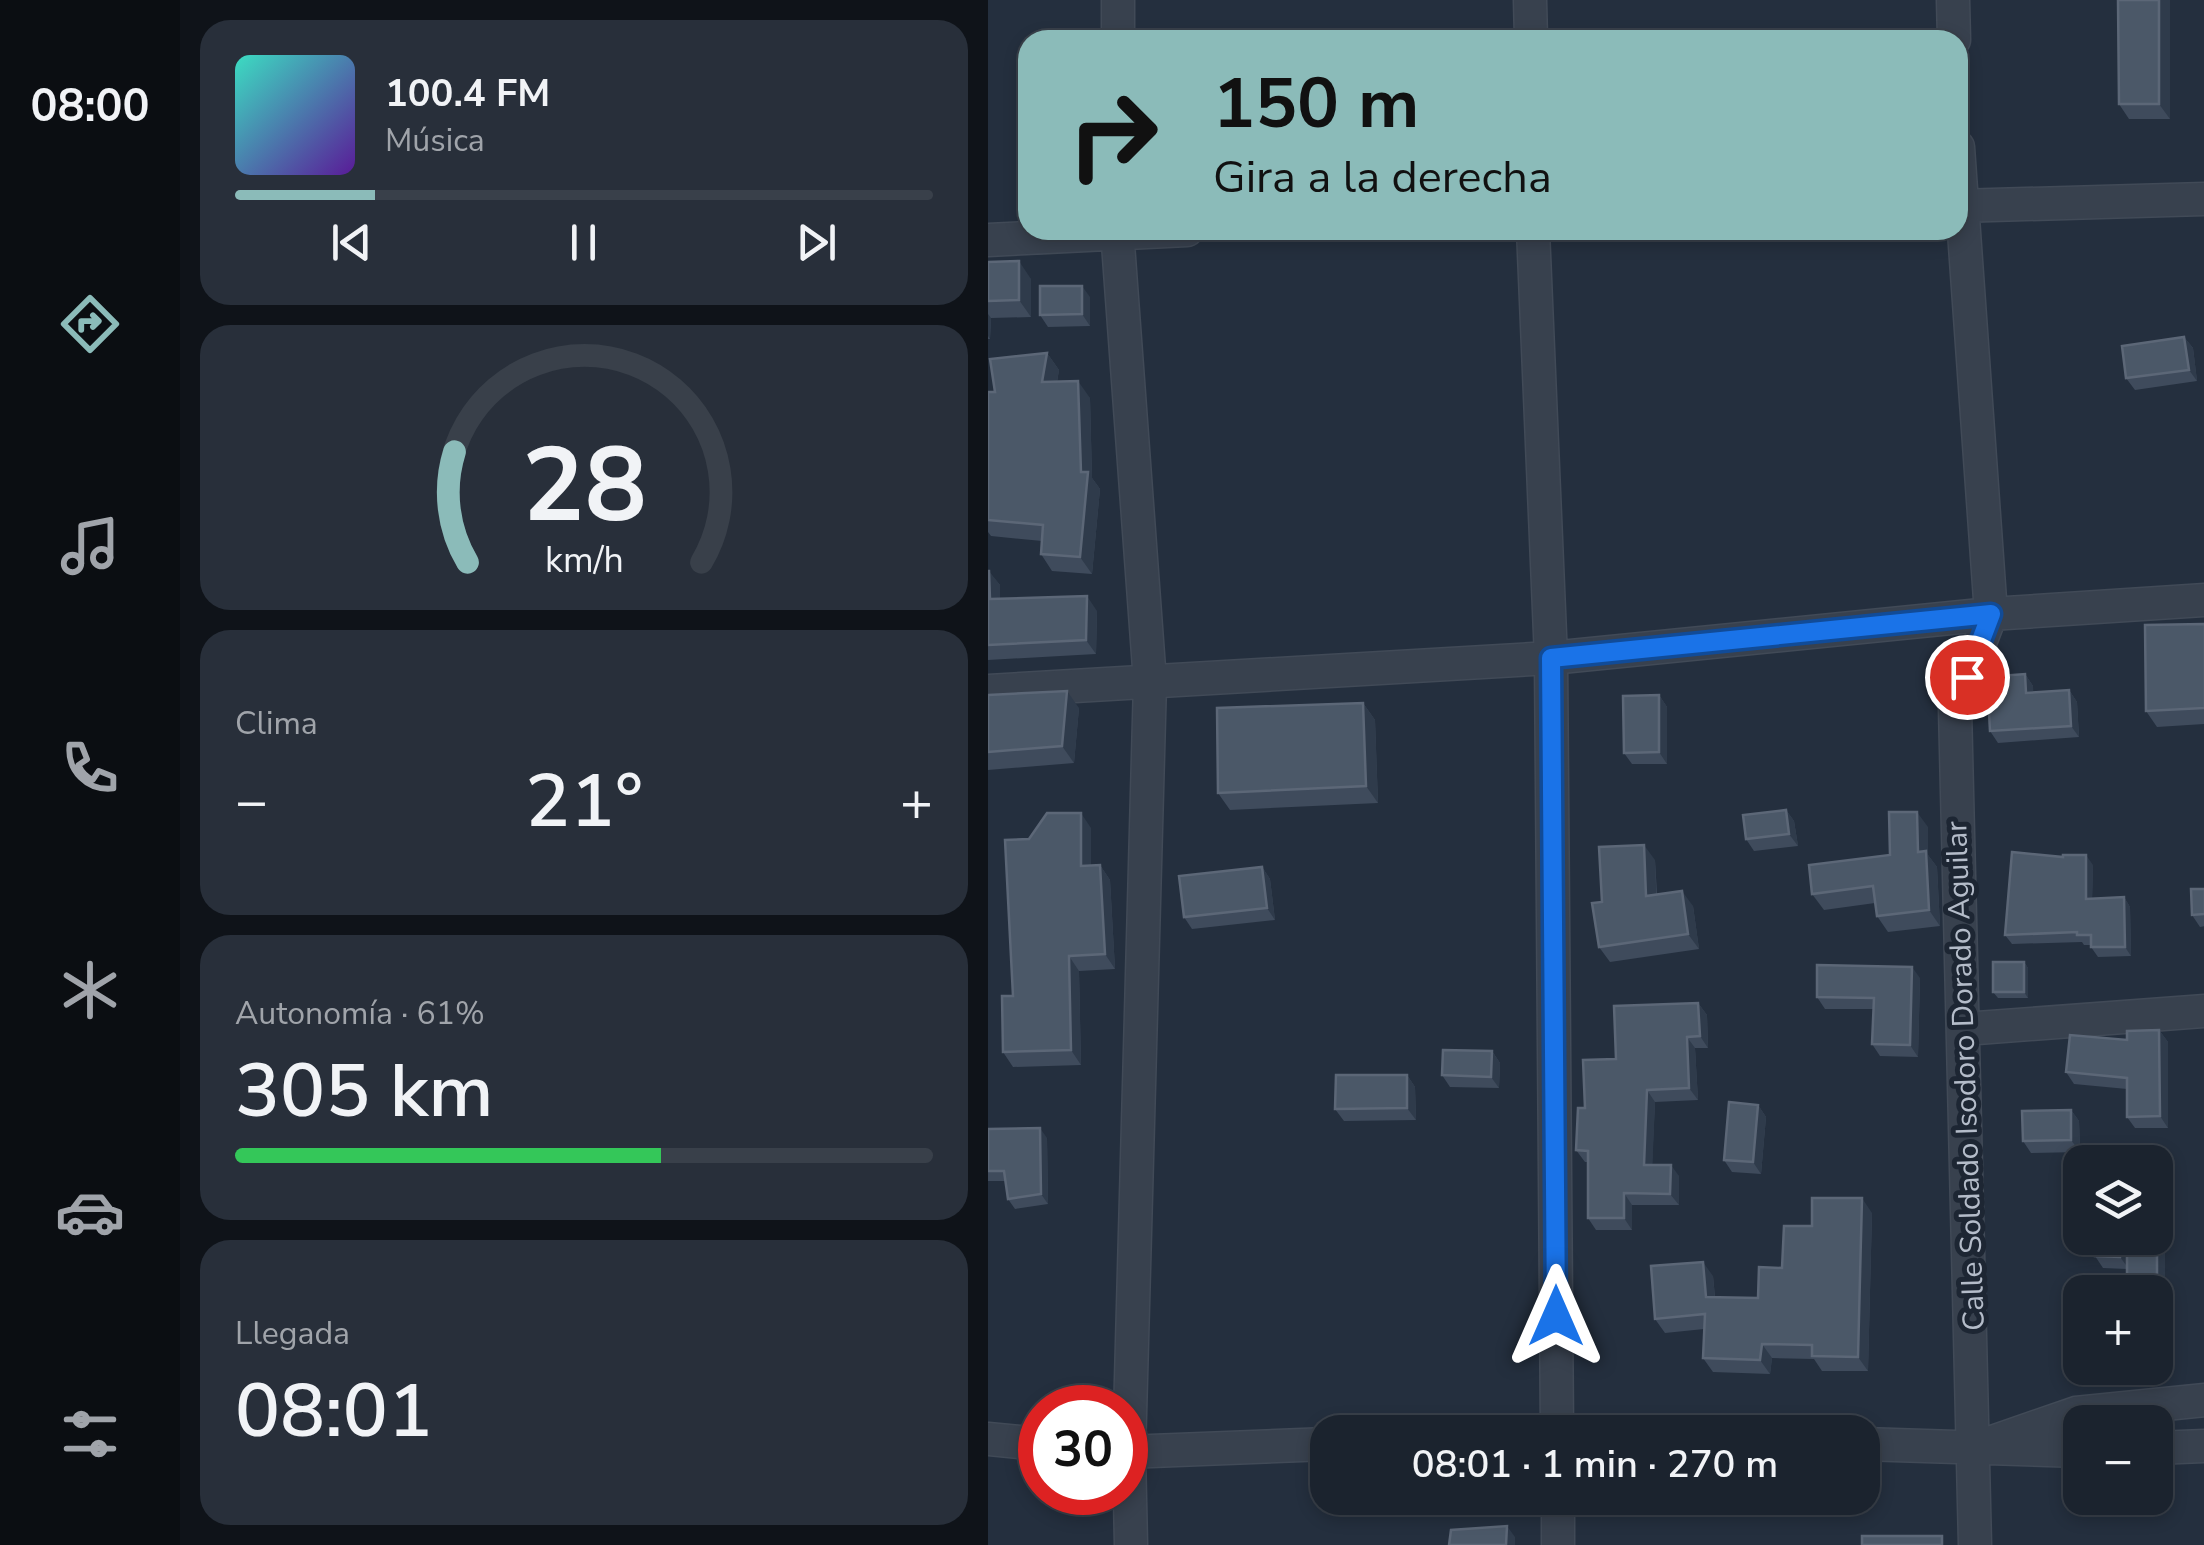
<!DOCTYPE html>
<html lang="es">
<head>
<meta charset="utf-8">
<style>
	:root { --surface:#1b232e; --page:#282f3a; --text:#f1f3f6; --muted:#a0a4aa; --line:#39404a; --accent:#8bbbb9 }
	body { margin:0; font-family:"Nunito Sans",sans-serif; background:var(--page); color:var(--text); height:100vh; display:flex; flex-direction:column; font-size:38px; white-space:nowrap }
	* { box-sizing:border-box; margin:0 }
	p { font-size:32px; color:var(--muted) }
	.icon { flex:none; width:55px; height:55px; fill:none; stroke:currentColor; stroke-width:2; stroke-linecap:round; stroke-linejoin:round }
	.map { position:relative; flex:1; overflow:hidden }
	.details { display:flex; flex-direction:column; gap:20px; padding:20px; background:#0f1319; width:808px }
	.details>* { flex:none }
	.guide { position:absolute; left:30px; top:30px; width:950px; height:210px; border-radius:30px; box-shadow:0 5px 15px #0003,0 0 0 2px var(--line); background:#8bbbb9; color:#111; overflow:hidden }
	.controls { position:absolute; left:1075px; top:1145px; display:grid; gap:20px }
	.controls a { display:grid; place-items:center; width:110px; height:110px; border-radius:20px; background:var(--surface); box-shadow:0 5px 15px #0003,0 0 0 2px var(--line); font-size:50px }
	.speed { position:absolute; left:30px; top:1385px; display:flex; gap:20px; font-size:50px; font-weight:700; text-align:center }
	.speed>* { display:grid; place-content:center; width:130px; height:130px; border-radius:50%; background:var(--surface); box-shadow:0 5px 15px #0003,0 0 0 2px var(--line); line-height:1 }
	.speed .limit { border:15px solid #d22; background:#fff; color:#111 }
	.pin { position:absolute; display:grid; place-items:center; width:85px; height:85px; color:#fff; margin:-42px; border:5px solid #fff; border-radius:50%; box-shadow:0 2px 10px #0007 }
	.me { position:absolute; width:110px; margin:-55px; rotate:0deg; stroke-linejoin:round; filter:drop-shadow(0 0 8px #0008) }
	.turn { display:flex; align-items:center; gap:35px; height:210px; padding:0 30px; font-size:45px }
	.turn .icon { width:130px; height:130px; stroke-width:2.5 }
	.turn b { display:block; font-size:70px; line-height:85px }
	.big { font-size:75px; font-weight:600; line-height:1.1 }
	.details .widget { flex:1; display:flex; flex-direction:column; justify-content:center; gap:15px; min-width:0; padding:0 35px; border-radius:30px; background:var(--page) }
	.details .dial { align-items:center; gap:0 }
	.dial svg { height:260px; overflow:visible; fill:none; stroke:var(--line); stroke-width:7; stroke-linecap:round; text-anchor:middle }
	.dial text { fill:var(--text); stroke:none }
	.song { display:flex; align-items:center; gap:30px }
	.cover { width:120px; height:120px; border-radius:15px; background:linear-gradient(135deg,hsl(170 70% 55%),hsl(270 70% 35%)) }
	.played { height:10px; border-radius:5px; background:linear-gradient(90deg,var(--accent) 20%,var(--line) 20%) }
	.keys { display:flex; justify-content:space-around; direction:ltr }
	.heat { display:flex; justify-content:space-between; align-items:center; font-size:55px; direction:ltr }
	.charge { height:15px; border-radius:8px; background:linear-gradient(90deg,#34c759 61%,var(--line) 0) }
	.trip { position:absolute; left:322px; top:1415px; width:570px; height:100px; border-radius:30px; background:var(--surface); box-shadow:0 5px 15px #0003,0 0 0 2px var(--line); font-weight:600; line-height:100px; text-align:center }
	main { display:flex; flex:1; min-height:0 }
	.menu { display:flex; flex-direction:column; width:180px; justify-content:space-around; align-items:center; background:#0b0e12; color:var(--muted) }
	.menu .icon { width:70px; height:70px }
	.menu .selected { color:var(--accent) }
	.menu b { font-size:45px; color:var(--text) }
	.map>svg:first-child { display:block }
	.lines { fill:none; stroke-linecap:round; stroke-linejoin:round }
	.minor-casing { stroke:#414a57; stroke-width:35 }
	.minor { stroke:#38414e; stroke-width:32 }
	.wall { fill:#3f4b5c }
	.shaded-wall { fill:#2f3b4b }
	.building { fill:#4b5868; stroke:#5c6777; stroke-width:2.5 }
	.route-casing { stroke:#114b97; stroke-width:25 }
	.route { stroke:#1a73e8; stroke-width:18 }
	.labels { text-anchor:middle; stroke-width:10; stroke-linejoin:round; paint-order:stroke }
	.street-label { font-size:30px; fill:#b4bcc9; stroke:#1d2633 }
</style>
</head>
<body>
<main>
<nav class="menu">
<b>08:00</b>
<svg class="icon selected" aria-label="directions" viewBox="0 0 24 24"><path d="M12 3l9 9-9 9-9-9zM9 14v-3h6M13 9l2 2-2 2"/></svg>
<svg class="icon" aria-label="music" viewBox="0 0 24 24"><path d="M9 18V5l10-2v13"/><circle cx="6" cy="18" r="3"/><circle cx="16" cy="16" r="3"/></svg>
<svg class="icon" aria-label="phone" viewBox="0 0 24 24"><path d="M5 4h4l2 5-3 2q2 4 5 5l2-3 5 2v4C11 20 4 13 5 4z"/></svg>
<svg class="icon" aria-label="climate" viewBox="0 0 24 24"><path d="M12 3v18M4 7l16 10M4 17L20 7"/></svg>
<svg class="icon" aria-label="car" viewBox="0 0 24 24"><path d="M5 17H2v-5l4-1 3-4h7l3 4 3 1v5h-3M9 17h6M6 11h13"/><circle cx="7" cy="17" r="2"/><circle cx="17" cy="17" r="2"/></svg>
<svg class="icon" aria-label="filters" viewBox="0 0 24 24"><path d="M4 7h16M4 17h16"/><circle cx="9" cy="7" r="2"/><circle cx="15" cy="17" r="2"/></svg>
</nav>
<section class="details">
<div class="widget">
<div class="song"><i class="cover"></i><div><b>100.4 FM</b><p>Música</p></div></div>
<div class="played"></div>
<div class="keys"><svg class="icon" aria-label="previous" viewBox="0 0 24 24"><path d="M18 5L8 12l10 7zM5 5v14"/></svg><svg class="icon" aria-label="pause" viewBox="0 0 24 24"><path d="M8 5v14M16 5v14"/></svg><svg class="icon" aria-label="next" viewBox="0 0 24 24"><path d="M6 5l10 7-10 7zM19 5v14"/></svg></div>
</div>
<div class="widget dial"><svg viewBox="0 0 100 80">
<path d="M14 69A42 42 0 1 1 86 69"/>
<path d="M14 69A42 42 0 0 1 10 35" stroke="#8bbbb9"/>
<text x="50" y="56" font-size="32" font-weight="700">28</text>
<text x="50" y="72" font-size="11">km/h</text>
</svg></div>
<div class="widget"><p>Clima</p>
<div class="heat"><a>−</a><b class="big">21°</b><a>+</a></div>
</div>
<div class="widget"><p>Autonomía · 61%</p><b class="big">305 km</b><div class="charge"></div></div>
<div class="widget"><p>Llegada</p><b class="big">08:01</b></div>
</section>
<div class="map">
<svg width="1217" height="1545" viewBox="0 0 1217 1545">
	<rect width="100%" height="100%" fill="#242f3e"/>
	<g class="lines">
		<g class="minor-casing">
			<path id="minor" d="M542,0L543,40
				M965,0L966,40
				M130,40V0
				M970,147L1003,614L967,708L987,1545
				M970,206L1217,199
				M129,230L162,682L141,1452L143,1545
				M545,230L563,658L569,1432
				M0,240L199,230
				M0,691L563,658L1003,614L1217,600
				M976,1029L1217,1011
				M0,1439L52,1444
				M875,1444L1092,1451
				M987,1448L1088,1413L1217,1400
				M1168,1448L1217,1446
				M138,1452L340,1444
				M570,1498V1545"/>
		</g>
		<use href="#minor" class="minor"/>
	</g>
	<path class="wall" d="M1130,0H1182V119H1141L1131,104Z
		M0,262L43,279V317L3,318L2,339H0Z
		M102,297V326L60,327L52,315Z
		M1196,337L1205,348L1209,381L1147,390L1138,378Z
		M59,353L71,370L69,382L102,398L104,478L112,489L104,574L64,571L53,554L54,541L3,536L0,532V392H7Z
		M0,571L12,585V599L109,611L108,654L0,660Z
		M1217,624V724L1169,727L1158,711Z
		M1037,674L1045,686V692L1081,690L1089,702L1091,737L1010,743L1002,731Z
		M0,695L91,708L86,763L0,770Z
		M671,695L679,707V764H644L636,753Z
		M375,703L387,720L390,803L242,810L230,793Z
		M798,810L806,821L810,846L766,851L758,839Z
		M940,827V855L949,867L952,926L900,932L889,916L887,903L836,910L824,894L902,855Z
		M103,828V866L112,865L122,880L127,969L91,971L93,1065L25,1067L15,1052L25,996L41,839Z
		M667,860L669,894L705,906L711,949L622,962L611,947L614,902Z
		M1105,865L1104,898L1136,897L1142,907L1143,956L1110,957L1103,947V945H1096L1094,942L1024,944L1017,935Z
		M274,867L282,879L287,920L204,929L196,917Z
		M1217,889V926L1212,927L1204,915Z
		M1036,962L1040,968V998H1010L1005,992Z
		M932,978L930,1057L892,1056L884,1044L885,1009H837L829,997Z
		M710,1003L719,1015L720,1048H707L710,1100L667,1102L664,1165L691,1176V1205H644V1230H608L600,1218V1162H597L588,1150L628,1059Z
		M1171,1030L1180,1042V1128H1147L1139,1117V1089L1086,1084L1078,1072L1139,1040Z
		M504,1051L512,1063L511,1088L462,1087L454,1075Z
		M419,1075L427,1087L428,1120L356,1121L347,1109Z
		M770,1105L778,1117L773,1174L744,1172L736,1160Z
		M1083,1110L1091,1121L1092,1152L1043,1153L1035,1141Z
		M0,1129L59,1138L60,1204L27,1209L20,1199L17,1181H0Z
		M884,1213L880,1371H834L826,1359L784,1358L782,1374L725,1372L715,1358L716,1329L677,1333L667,1319L725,1276L727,1297L770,1298L824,1226Z
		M1108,1238H1142V1241L1177,1252V1312H1168V1292L1139,1269L1115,1268L1107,1256Z"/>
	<path class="shaded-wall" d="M1171,0H1182V119L1171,104Z
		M31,261L43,279V317L31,300Z
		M94,286L102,297V326L94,314Z
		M0,314L3,318L2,339L0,336Z
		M1196,337L1205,348L1209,381L1201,370Z
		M59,353L71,370L66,399L54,382Z
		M90,381L102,398L104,478L112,489L104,574L92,557L93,472Z
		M1,571L12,585V614L2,599Z
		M99,596L109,611L108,654L98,640Z
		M1037,674L1045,686L1046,704L1038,693Z
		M1081,690L1089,702L1091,737L1083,726Z
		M79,691L91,708L86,763L74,746Z
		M671,695L679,707V764L671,752Z
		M375,703L387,720L390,803L378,786Z
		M798,810L806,821L810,846L801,834Z
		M929,812L940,827V855L949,867L952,926L941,910L930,852Z
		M93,813L103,828V881L93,866Z
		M656,845L667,860L669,911L658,896Z
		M1098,855L1105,865L1104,908L1098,899Z
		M112,865L122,880L127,969L117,954Z
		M274,867L282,879L287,920L279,908Z
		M694,891L705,906L711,949L700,934Z
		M1136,897L1142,907L1143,956L1137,947Z
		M81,956L91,971L93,1065L83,1050Z
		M1036,962L1040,968V998L1036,992Z
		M924,967L932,978L930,1057L922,1045Z
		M710,1003L719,1015L720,1048L712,1036Z
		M1171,1030L1180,1042V1128L1172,1116Z
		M699,1037L707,1048L710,1100L701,1088Z
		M504,1051L512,1063L511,1088L503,1077Z
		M419,1075L427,1087L428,1120L419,1108Z
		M659,1090L667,1102L664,1176L656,1165Z
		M770,1105L778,1117L773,1174L765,1162Z
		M1083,1110L1091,1121L1092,1152L1083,1140Z
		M52,1128L59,1138L60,1204L53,1194Z
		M683,1165L691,1176V1205L682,1194Z
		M636,1193L644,1205V1230L636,1218Z
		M874,1198L884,1213L880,1371L870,1357Z
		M1133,1238H1142L1141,1269L1132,1257Z
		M1169,1240L1177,1252V1312L1169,1301Z
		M715,1262L725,1276L728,1311L718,1297Z
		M774,1344L784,1358L782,1374L772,1360Z
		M519,1526L527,1537V1545H518Z"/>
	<path class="building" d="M1130,0H1171V104H1131Z
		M31,261V300L0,301V262Z
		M52,286H94V314L52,315Z
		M1196,337L1201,370L1138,378L1134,346Z
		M59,353L54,382L90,381L93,472H100L92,557L53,554L55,525L0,520V392H7L2,359Z
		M0,571H1L2,599L99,596L98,640L0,645Z
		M1217,624V708L1158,711L1157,625Z
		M1037,674L1038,693L1081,690L1083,726L1002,731L999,677Z
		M79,691L74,746L0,752V695Z
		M671,695V752L636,753L635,696Z
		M375,703L378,786L230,793L229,708Z
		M798,810L801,834L758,839L755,815Z
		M901,812H929L930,852L938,851L941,910L889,916L885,886L824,894L821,865L902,855Z
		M59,813H93V866L112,865L117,954L81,956L83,1050L15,1052L14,996H25L17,840L41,839Z
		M656,845L658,896L694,891L700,934L611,947L604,903L614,902L611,847Z
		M1024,852L1075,857V855H1098V899L1136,897L1137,947H1103V935H1089V932L1017,935Z
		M274,867L279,908L196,917L191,876Z
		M1203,889H1217V914L1204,915Z
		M1005,962H1036V992H1005Z
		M829,965L924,967L922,1045L884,1044L886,998L829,997Z
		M710,1003L712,1036L699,1037L701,1088L659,1090L656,1165H683L682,1194L636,1193V1218H600V1151L588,1150L590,1108H597L595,1060L628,1059L626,1006Z
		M1171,1030L1172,1116L1139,1117V1078L1078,1072L1082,1035L1139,1040V1031Z
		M455,1050L504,1051L503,1077L454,1075Z
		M348,1075H419V1108L347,1109Z
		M741,1102L770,1105L765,1162L736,1160Z
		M1083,1110V1140L1035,1141L1034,1111Z
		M52,1128L53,1194L20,1199L16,1171H0V1129Z
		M824,1198H874L870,1357L824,1356V1345L774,1344L772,1360L715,1358L717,1314L667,1319L663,1266L715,1262L718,1297L770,1298L771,1267L794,1268L796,1226H824Z
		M1108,1238H1133L1132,1257L1107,1256Z
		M1169,1240V1301H1168V1292H1139V1241Z
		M519,1526L518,1545H461L463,1530Z
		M874,1536H954V1545H874Z"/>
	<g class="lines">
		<g class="route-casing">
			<path id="route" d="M568,1316L563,658L1003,614L979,677"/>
		</g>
		<use href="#route" class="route"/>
	</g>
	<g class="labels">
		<g class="street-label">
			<text transform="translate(977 1076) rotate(-92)" y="10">Calle Soldado Isodoro Dorado Aguilar</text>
		</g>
	</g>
</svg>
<div class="controls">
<a><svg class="icon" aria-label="layers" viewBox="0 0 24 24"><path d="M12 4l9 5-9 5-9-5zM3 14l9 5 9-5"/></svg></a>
<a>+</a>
<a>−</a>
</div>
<div class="speed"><div class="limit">30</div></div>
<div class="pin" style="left:979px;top:677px;background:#d93025"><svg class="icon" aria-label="arrive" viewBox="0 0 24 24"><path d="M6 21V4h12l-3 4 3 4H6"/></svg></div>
<svg class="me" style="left:568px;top:1316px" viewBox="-20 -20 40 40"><path d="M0-17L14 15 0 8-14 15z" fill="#1a73e8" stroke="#fff" stroke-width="4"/></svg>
<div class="trip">08:01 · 1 min · 270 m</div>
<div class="guide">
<div class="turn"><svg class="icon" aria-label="right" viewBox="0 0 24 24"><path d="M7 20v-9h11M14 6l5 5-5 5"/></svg><div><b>150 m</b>Gira a la derecha</div></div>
</div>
</div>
</main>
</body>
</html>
